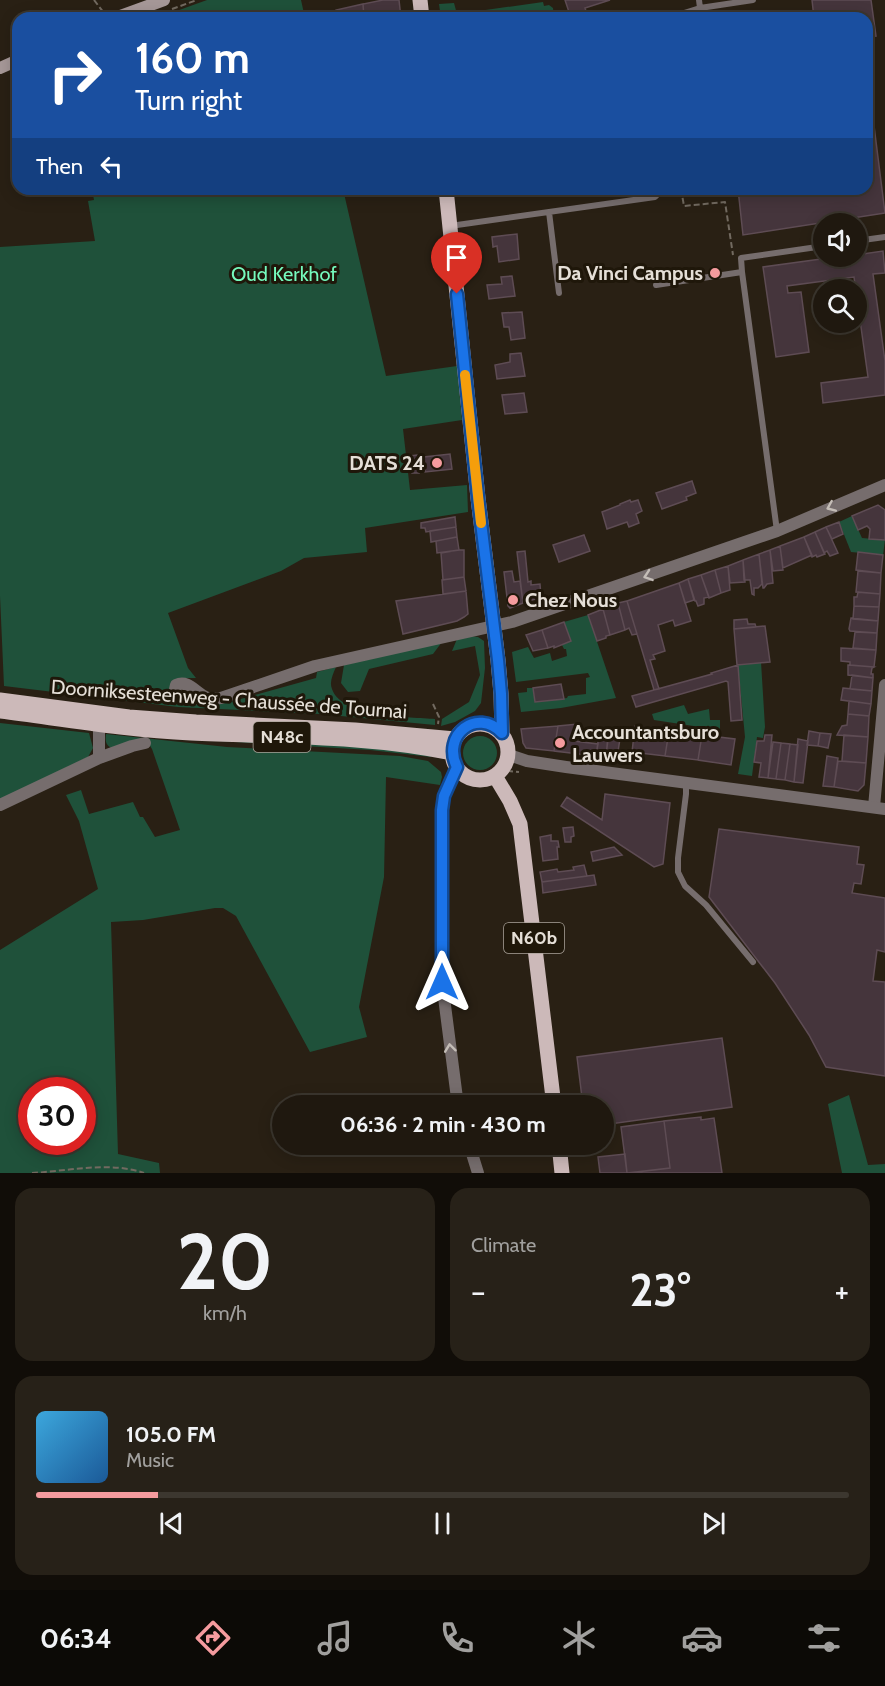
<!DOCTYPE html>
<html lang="en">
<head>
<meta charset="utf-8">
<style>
	:root { --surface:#1f180f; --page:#272118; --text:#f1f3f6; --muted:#a1a09e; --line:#3c372f; --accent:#f59b9e }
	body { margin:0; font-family:Cabin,sans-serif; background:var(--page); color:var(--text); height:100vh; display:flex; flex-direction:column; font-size:22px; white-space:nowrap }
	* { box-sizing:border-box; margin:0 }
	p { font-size:20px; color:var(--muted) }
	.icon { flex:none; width:33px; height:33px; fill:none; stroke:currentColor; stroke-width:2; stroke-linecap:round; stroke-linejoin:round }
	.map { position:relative; height:1173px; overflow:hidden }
	.drawer { display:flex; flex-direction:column; gap:15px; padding:15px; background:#110d08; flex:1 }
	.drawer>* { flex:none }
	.hud { position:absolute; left:12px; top:12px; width:861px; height:183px; border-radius:18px; box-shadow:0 3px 15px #0003,0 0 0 2px var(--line); background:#1a4fa0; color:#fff; overflow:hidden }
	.buttons { position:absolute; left:813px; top:213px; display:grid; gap:12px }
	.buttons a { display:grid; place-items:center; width:54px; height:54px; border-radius:50%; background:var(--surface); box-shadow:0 3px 15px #0003,0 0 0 2px var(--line); font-size:30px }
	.speed { position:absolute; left:18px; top:1077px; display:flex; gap:12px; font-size:30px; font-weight:700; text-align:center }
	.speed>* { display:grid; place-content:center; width:78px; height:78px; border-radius:50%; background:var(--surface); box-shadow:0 3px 15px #0003,0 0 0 2px var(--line); line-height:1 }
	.speed .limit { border:9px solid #d22; background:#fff; color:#111 }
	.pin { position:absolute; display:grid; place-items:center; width:51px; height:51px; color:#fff; margin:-62px -26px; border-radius:50% 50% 50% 0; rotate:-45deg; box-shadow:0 0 6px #0007 }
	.pin .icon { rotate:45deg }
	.me { position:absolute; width:66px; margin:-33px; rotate:0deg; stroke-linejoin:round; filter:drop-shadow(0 0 4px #0008) }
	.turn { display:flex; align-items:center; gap:21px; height:126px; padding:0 24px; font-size:27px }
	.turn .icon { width:78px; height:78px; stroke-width:2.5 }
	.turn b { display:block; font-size:42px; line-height:51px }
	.then { display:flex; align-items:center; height:57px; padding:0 24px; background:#0003; gap:12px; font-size:22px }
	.big { font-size:45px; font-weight:700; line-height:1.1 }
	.drawer .card { flex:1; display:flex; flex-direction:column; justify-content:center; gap:9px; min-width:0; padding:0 21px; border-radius:18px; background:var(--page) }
	.drawer .dial { align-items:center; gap:0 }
	.dial b { font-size:78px; line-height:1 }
	.song { display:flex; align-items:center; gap:18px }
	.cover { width:72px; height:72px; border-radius:9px; background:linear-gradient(135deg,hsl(200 70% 55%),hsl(210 70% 35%)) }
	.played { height:6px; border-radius:3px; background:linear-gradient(90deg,var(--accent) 15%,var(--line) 15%) }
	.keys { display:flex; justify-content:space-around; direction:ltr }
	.heat { display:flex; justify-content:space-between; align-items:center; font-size:33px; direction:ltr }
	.drawer .tiles { flex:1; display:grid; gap:15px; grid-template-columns:1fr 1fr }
	.card:last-child { grid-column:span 2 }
	.trip { position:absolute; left:272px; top:1095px; width:342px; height:60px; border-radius:30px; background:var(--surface); box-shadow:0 3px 15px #0003,0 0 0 2px var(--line); font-weight:700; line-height:60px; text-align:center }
	.dock { display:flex; height:96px; justify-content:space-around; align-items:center; background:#0c0a06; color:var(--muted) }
	.dock .icon { width:42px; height:42px }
	.dock .on { color:var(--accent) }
	.dock b { font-size:27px; color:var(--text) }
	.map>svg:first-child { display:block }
	.green { fill:#1f513a; fill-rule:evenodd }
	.building { fill:#45353c; stroke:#5e4c54; stroke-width:1.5 }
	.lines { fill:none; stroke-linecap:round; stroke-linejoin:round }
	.path { stroke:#726a60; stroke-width:2; stroke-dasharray:6 3; stroke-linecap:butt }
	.service { stroke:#766d6d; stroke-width:6 }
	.minor { stroke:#766d6d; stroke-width:12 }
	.tertiary { stroke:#766d6d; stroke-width:12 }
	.secondary { stroke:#a69898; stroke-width:12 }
	.primary { stroke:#ccb9b9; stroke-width:15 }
	.oneway { stroke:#c4bdb7 }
	.route-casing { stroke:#114b97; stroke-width:15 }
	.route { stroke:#1a73e8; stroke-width:10 }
	.slow { stroke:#f59e0b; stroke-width:10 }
	.poi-dot { fill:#f59b9e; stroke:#1f170a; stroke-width:2 }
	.labels { text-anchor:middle; stroke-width:6; stroke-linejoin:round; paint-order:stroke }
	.shield { fill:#1f170a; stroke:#aaa39a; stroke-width:1.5 }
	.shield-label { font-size:18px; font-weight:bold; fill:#e5dfd7 }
	.poi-label { font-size:20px; font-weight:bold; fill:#e5dfd7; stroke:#1f170a; text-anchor:end }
	.park-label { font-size:20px; fill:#75fabd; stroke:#1f170a }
	.street-label { font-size:20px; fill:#e5dfd7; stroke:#1f170a }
</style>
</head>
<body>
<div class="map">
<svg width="885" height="1173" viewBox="0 0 885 1173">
	<rect width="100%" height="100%" fill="#292014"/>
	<path class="green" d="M207,0H301L305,18H157Z
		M543,2L544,6L549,5L553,8L554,18H549L547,14L522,17L521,18H441L439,4L454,3L457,14Z
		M92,189H343L386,376L457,366L462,420L403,429L410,490L467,485L468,512L365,528L367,552L304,558L281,571L168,613L188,668L196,678H185L179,679L172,692L212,705L230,702L316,678L317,672L336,667C333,674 329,682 332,689C341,717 411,717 435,719V725L320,714L178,707L4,686L0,596V247L95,241L88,201L94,200Z
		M852,516L862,538L885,540L883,555L851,552L839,522Z
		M588,615L616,698L561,708L521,712L518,693L527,692V688H533L535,702L567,698L568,696L586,694V678L590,677L588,673L516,682L512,652L528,647L534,658L550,653L552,661L567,656L566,649H564L562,645L571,641L564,622Z
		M471,636L478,637L484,641L485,668L481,703L475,711L455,722L441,726L442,719L469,702L480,675L475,646L452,651L457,639Z
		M442,642L433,654L369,669L360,691L348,692L341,683L344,665Z
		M761,662L765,727L763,738L757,737L752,776L738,774L745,737L738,665Z
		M684,705L688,714L709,709L710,720H720V730L654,720L652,714Z
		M0,723L89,733L93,748L88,757L0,800Z
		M106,734L227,747L400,756L428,761L441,772L442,777L440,785L386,777L384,877L359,1007L367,1037L310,1052L236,916L223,908H215L143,920L111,922L118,1154L159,1163L160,1173H0V950L98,889L79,821L66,795L81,790L89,814L133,802L140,817H143L155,837L180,830L152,749L147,741L113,749C106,745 105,742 106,734ZM32,1090H82V1142H32Z
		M185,735L432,752L431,757L370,750L187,739Z
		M463 753a17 17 0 1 1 34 0a17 17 0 1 1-34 0Z
		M849,1095L868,1165L885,1164V1173H842L828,1104Z"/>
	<path class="building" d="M383,0H399L401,18H364L363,4Z
		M565,0H610L585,8L588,18H571Z
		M812,0H871L876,36L867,37V18H814Z
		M363,4L364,18H337L336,10Z
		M867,70L885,213L743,235L738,189H867Z
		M517,234L519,259L499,262L497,246L493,247L492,237Z
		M883,251L885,273L873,274L885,361V395L823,403L821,383L868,377L854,277L787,286L788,293L801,292L809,352L776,357L763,267L843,256H856V255Z
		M512,276L515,296L489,299L487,285L502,284L501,277Z
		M522,312L525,338L511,340L509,327H504L502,313Z
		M521,353L525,376L497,379L495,365L510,362V354Z
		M524,393L527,412L505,414L502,395Z
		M450,454L452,469L425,472L424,457Z
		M417,455L419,473H412L410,456Z
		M692,481L696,493L686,497L687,500L662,509L656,493Z
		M630,500L631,502L638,500L642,511L636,514L639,523L629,527L627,522L607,529L602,512L620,505V504Z
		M878,505L885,510V540L869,539L870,529L867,526L858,530L852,516Z
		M455,517L456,527L426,532L425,528H421V523Z
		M839,522L843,534L832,539L826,527Z
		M456,527L457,537L431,542L430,531Z
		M826,527L838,553L830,556L827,551L824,553L815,532Z
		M815,532L825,554L817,557L816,555L812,557L804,537Z
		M584,535L590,551L559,562L553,545Z
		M457,537L459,550L437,553L436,541Z
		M804,537L812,555L783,568L780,546Z
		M780,546L783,570L773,571L770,550Z
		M459,550H464V577L443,580L441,553Z
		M770,550L773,583L767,584L764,588H763L759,554Z
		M525,551L528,582L531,581V585L540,584L541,597L523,603L517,552Z
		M858,552L883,555L881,573L856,570Z
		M759,554L762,584L758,588H754V595L752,594L750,580H744L743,560Z
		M743,560L745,582L730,583L728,566Z
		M728,566L730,590L721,593L715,570Z
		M715,570L721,593L709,598L701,575Z
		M512,571L514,582L520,581L523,603L510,608L508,606L504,572Z
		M858,571L881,573L880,594L856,592Z
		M701,575L709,597L704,598V604L698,606L696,601H695L688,579Z
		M464,577L466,591L443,594L442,580Z
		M688,579L694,600L685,603L679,583Z
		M679,583L691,621L675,626L673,620L658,625L665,651L653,655L655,659L650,660L659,689L654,690L627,601Z
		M466,591L468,614L464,617L457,621L403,634L396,601Z
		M858,592L880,594L879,607L854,606V597H857Z
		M627,601L637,634L632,635L629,628L625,630L618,603Z
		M618,603L625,630L610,635L603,609Z
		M854,606L879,607L878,621L853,619Z
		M603,609L610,635L606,636V638L597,641L588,615Z
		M851,618L878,621L877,633L850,631L849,629Z
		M747,619L748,624H755L756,627L734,629V620Z
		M564,622L571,641L554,648V646L548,648L542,630Z
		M765,626L770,662L737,665L734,629Z
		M542,630L548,648L533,651L526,635Z
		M855,632L877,633L876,650L853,648Z
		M841,648L876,650L874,667L850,665V662L841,661Z
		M738,665L742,720L731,721L728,682L726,681L636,707L632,696L712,674L711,673Z
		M848,665L874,667L872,668L871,674H873V678L848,675Z
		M852,675L873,678L872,691L850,689Z
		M561,684L564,699L535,702L533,688Z
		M843,688L872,691L871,704L841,700Z
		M849,701L871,704L869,716L848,714Z
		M848,714L869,716L868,737L837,735L842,726L847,725Z
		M578,724L579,735H574V741L598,744L596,756L554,751L558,726Z
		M558,726L554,751L526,748L523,743L521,729Z
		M635,726L669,731L665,756L632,752Z
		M609,730L621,732L617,758L606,757Z
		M669,731L702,735L698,760L665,756Z
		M809,731L820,733L818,746L807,745Z
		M820,733L831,734L828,748L818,746Z
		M599,735H608L606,757L596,756Z
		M702,735L735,739L731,765L698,760Z
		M765,735H772L768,778L759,777L761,763L754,762L757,741H764Z
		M844,735L868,737L866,763L842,761Z
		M798,739L808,741L803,783L794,782Z
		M773,742L781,743L776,779L768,778Z
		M781,743L790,744L785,780L776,779Z
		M790,744L798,745L794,782L785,780Z
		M827,756L838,758L834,787L823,786Z
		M838,761L866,763L864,785L858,791L834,787Z
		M605,794L670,803L663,864L654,867L561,806L567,797L602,820Z
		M573,827L574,836L571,837V842H565L563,828Z
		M719,829L859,847L857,864L864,865L861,884L854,883L852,893L885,898V952L877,950L873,981L885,982V1076L826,1067L809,1035L775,983L709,897Z
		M551,835V841H558L559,847H557L558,859L543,861L540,837Z
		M614,847L622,855L593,861L591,852Z
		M584,865L587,876L542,882L540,872L557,869L558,872L574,870L573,867Z
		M594,875L596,885L543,893L542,882Z
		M722,1038L732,1107L603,1125V1106H583L577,1057Z
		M701,1117V1120L714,1118L722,1173H629L670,1168L664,1121Z
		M664,1121L670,1168L627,1173L621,1127Z
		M625,1154L627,1173H600L598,1157Z"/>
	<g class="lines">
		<path class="path" d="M94,0L104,13
			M172,9L197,0
			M92,18L103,13
			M681,189L684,206L725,202L733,255
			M433,704L439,717L438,724
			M507,771L519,772
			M32,1173C69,1171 109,1161 144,1173"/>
		<path class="service" d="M700,8L753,0
			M668,18L700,8L699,0
			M549,212L559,293
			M450,226L655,197L663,189
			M856,241L885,237
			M742,272L741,258L824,246
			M656,285L742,272L777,531
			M686,783V794L678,858V872L685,886L706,905L753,962"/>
		<path class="minor" d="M208,698C196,694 189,679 176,685C175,689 174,691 177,694C182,701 212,699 221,698L315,666L512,622L777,531L885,485
			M99,758L132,746L145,743
			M457,767L444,796L442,810V982L458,1106
			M0,805L99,758V732L97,717
			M874,807L885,685
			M469,1144L478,1173"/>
		<path class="tertiary" d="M509,755L527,761L566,767L885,809"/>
		<path class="secondary" d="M115,18L164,0
			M0,68L18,60"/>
		<path class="primary" d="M420,0L422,18
			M446,189L478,498L498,660L501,694L502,733
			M0,700L129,717L196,722L355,730L455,739
			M0,711C63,719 127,730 191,733C277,737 368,735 452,753
			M452 752a28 28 0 1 1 56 0a28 28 0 1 1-56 0Z
			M495,776L510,801L520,824L554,1106
			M559,1144L562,1173"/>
	</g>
	<defs><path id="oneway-chevron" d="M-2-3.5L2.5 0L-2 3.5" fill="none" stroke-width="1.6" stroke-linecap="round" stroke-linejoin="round" transform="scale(1.5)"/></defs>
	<g class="oneway">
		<use href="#oneway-chevron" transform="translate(831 507) rotate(157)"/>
		<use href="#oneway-chevron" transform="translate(648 576) rotate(161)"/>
		<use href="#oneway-chevron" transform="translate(450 1048) rotate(-97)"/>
	</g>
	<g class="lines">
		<g class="route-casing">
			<path id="route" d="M442,982V810L444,796L457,767C441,735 477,707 502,733L501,694L498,660L478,498L457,294"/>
		</g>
		<use href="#route" class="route"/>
		<path class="slow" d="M465,375L481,523"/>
	</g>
	<g class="poi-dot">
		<circle cx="715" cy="273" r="6"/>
		<circle cx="437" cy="463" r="6"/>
		<circle cx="513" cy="600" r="6"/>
		<circle cx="560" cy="743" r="6"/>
	</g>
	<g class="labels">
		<g class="shield">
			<rect x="253.5" y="722" width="57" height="30" rx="4.5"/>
			<rect x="504" y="923" width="60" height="30" rx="4.5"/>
		</g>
		<g class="shield-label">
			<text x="282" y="743">N48c</text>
			<text x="534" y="944">N60b</text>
		</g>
		<g class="poi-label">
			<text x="703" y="280">Da Vinci Campus</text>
			<text x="425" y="470">DATS 24</text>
			<text x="525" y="607" text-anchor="start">Chez Nous</text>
			<text x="572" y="739" text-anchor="start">Accountantsburo<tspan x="572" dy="23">Lauwers</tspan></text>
		</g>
		<g class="park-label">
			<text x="284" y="281">Oud Kerkhof</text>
		</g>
		<g class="street-label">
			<text transform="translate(229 699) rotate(4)" y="7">Doorniksesteenweg - Chaussée de Tournai</text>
		</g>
	</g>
</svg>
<div class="buttons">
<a><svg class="icon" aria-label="sound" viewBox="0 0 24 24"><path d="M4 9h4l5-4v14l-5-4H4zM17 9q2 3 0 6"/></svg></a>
<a><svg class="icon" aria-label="search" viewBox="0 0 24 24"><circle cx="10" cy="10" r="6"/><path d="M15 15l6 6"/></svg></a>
</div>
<div class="speed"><div class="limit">30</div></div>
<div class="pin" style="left:457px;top:294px;background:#d93025"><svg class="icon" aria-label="arrive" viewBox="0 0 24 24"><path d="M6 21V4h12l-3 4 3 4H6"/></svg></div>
<svg class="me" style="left:442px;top:982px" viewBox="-20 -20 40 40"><path d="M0-17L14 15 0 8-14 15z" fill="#1a73e8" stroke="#fff" stroke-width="4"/></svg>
<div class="trip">06:36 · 2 min · 430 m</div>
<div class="hud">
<div class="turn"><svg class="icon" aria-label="right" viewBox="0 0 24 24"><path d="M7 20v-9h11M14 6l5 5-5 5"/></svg><div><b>160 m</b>Turn right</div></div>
<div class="then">Then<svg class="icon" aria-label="left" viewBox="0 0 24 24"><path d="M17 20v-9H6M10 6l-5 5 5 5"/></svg></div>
</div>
</div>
<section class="drawer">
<div class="tiles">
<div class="card dial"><b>20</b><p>km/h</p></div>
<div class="card"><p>Climate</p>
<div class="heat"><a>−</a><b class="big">23°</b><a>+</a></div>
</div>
<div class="card">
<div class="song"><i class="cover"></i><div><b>105.0 FM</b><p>Music</p></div></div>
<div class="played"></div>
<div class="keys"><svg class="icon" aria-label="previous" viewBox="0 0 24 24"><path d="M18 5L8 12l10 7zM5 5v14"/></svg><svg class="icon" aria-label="pause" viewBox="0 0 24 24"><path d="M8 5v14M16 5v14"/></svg><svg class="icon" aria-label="next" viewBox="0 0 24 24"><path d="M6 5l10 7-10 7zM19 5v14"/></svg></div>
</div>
</div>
</section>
<nav class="dock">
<b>06:34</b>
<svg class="icon on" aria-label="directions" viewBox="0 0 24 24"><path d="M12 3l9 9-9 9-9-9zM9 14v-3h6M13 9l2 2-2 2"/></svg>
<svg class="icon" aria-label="music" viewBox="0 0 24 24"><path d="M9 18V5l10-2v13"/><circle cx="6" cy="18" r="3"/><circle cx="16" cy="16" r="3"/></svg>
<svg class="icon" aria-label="phone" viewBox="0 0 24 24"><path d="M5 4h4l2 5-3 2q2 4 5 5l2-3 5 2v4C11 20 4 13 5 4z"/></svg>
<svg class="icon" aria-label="climate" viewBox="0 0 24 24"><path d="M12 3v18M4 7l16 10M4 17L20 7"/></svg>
<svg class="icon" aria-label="car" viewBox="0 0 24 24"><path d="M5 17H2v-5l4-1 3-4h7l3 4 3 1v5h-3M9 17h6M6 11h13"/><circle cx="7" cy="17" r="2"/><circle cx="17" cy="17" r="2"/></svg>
<svg class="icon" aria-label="filters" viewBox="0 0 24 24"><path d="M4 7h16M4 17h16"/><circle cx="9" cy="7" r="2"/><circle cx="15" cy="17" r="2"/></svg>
</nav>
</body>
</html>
